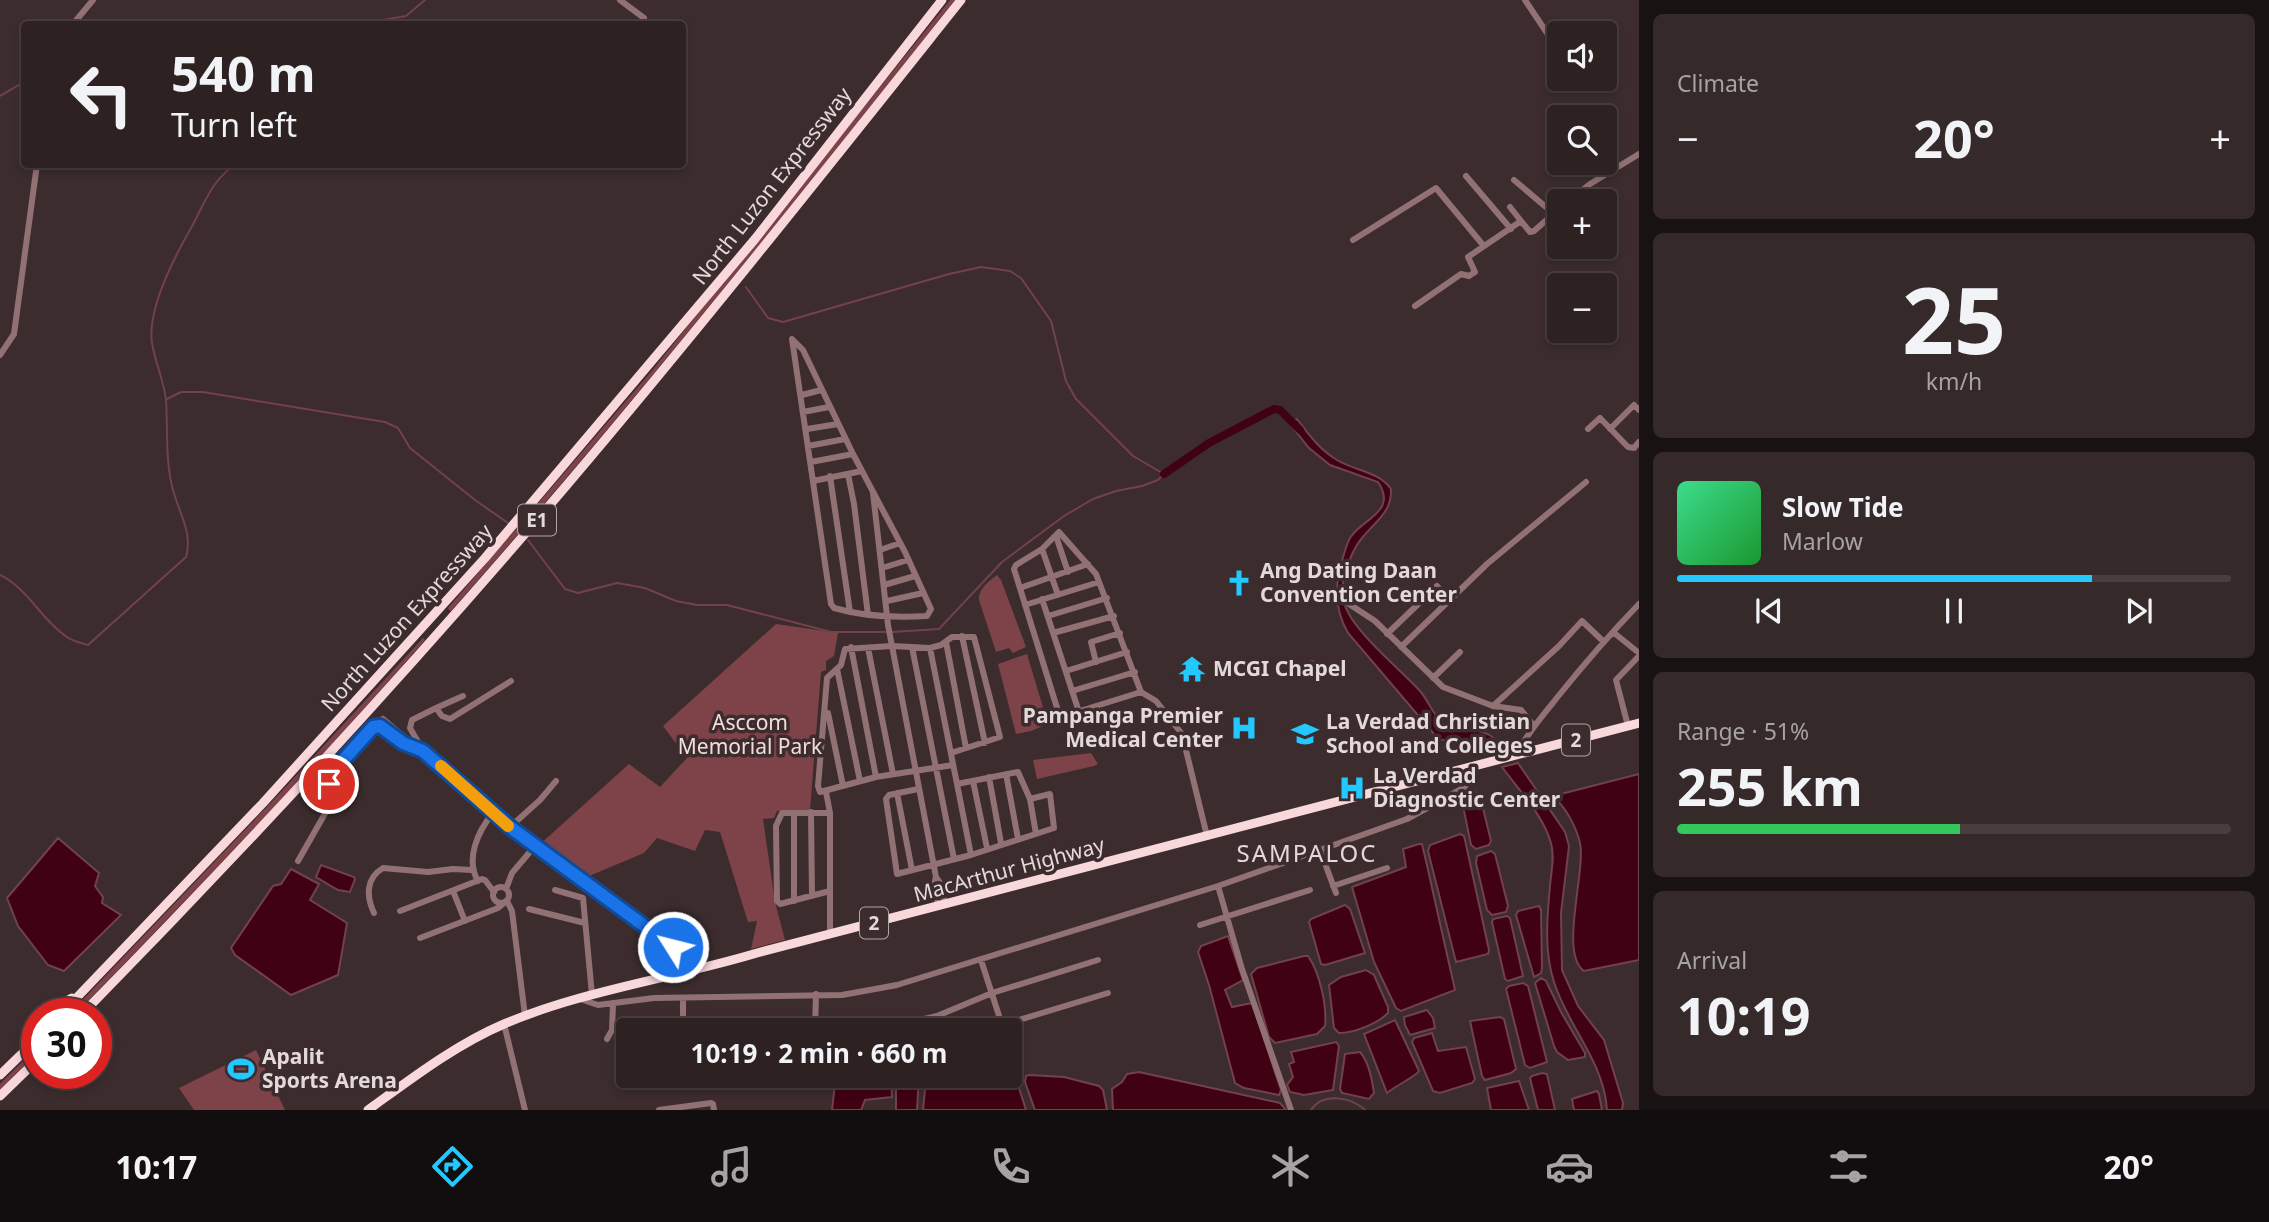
<!DOCTYPE html>
<html lang="en">
<head>
<meta charset="utf-8">
<style>
	:root { --surface:#2d2122; --page:#35292a; --text:#f1f3f6; --muted:#a7a3a5; --line:#483e40; --accent:#23c9fe }
	body { margin:0; font-family:"Noto Sans",sans-serif; background:var(--page); color:var(--text); height:100vh; display:flex; flex-direction:column; font-size:26px; white-space:nowrap }
	* { box-sizing:border-box; margin:0 }
	p { font-size:23px; color:var(--muted) }
	.icon { flex:none; width:38px; height:38px; fill:none; stroke:currentColor; stroke-width:2; stroke-linecap:round; stroke-linejoin:round }
	.map { position:relative; flex:1; overflow:hidden }
	.side { display:flex; flex-direction:column; gap:14px; padding:14px; background:#191213; width:630px }
	.side>* { flex:none }
	.guide { position:absolute; left:21px; top:21px; width:665px; height:147px; border-radius:7px; box-shadow:0 4px 10px #0003,0 0 0 2px var(--line); background:#2d2122; color:var(--text); overflow:hidden }
	.controls { position:absolute; left:1547px; top:21px; display:grid; gap:14px }
	.controls a { display:grid; place-items:center; width:70px; height:70px; border-radius:7px; background:var(--surface); box-shadow:0 4px 10px #0003,0 0 0 2px var(--line); font-size:35px }
	.speed { position:absolute; left:21px; top:998px; display:flex; gap:14px; font-size:35px; font-weight:700; text-align:center }
	.speed>* { display:grid; place-content:center; width:91px; height:91px; border-radius:50%; background:var(--surface); box-shadow:0 4px 10px #0003,0 0 0 2px var(--line); line-height:1 }
	.speed .limit { border:10px solid #d22; background:#fff; color:#111 }
	.pin { position:absolute; display:grid; place-items:center; width:60px; height:60px; color:#fff; margin:-30px; border:4px solid #fff; border-radius:50%; box-shadow:0 2px 7px #0007 }
	.me { position:absolute; width:77px; margin:-38px; rotate:306deg; stroke-linejoin:round; filter:drop-shadow(0 0 5px #0008) }
	.turn { display:flex; align-items:center; gap:24px; height:147px; padding:0 35px; font-size:32px }
	.turn .icon { width:91px; height:91px; stroke-width:2.5 }
	.turn b { display:block; font-size:49px; line-height:60px }
	.big { font-size:52px; font-weight:700; line-height:1.1 }
	.side .card { flex:1; display:flex; flex-direction:column; justify-content:center; gap:10px; min-width:0; padding:0 24px; border-radius:10px; background:var(--page) }
	.side .dial { align-items:center; gap:0 }
	.dial b { font-size:91px; line-height:1 }
	.song { display:flex; align-items:center; gap:21px }
	.cover { width:84px; height:84px; border-radius:10px; background:linear-gradient(135deg,hsl(150 70% 55%),hsl(130 70% 35%)) }
	.played { height:7px; border-radius:4px; background:linear-gradient(90deg,var(--accent) 75%,var(--line) 75%) }
	.keys { display:flex; justify-content:space-around; direction:ltr }
	.heat { display:flex; justify-content:space-between; align-items:center; font-size:38px; direction:ltr }
	.charge { height:10px; border-radius:5px; background:linear-gradient(90deg,#34c759 51%,var(--line) 0) }
	.trip { position:absolute; left:616px; top:1018px; width:406px; height:70px; border-radius:7px; background:var(--surface); box-shadow:0 4px 10px #0003,0 0 0 2px var(--line); font-weight:700; line-height:70px; text-align:center }
	.tabs { display:flex; height:112px; justify-content:space-around; align-items:center; background:#120d0e; color:var(--muted) }
	.tabs .icon { width:49px; height:49px }
	.tabs .selected { color:var(--accent) }
	.tabs b { font-size:32px; color:var(--text) }
	main { display:flex; flex:1; min-height:0 }
	.map>svg:first-child { display:block }
	.green { fill:#7e4249 }
	.water { fill:#400112; stroke:#71424e; stroke-width:2 }
	.lines { fill:none; stroke-linecap:round; stroke-linejoin:round }
	.stream { stroke:#71424e; stroke-width:2 }
	.river { stroke:#400112; stroke-width:8 }
	.minor { stroke:#927174; stroke-width:6 }
	.highway { stroke:#f9d8db; stroke-width:9 }
	.route-casing { stroke:#114b97; stroke-width:18 }
	.route { stroke:#1a73e8; stroke-width:12 }
	.slow { stroke:#f59e0b; stroke-width:12 }
	.labels { text-anchor:middle; stroke-width:7; stroke-linejoin:round; paint-order:stroke }
	.shield { fill:#3c2c2d; stroke:#b2a5a6; stroke-width:2 }
	.shield-label { font-size:19px; font-weight:bold; fill:#e4d9da }
	.street-label { font-size:21px; fill:#e4d9da; stroke:#3c2c2d }
	.poi-label { font-size:21px; font-weight:bold; fill:#e4d9da; stroke:#3c2c2d; text-anchor:start }
	.park-label { font-size:21px; fill:#f2dcdd; stroke:#3c2c2d }
	.quarter-label { font-size:24px; letter-spacing:2px; fill:#e4d9da; stroke:#3c2c2d }
</style>
</head>
<body>
<main>
<div class="map">
<svg width="1639" height="1110" viewBox="0 0 1639 1110">
	<rect width="100%" height="100%" fill="#3c2c2d"/>
	<path class="green" d="M950,0H955C791,207 626,413 451,611L449,610L448,608L650,373Z
		M997,575L1001,580L1026,647L1013,653L1009,648L996,652L979,600C978,589 989,581 997,575Z
		M776,624L838,633L834,656L826,661V670L821,672L810,810L777,811L774,818L763,819L775,902L785,940L751,949L757,921L748,922L720,832L705,830L695,851L657,838L644,853L582,879L538,846L629,764L660,787L687,758L663,726Z
		M423,638L425,640C313,768 195,892 76,1013H70L280,793Z
		M1027,654L1048,724L1031,731L1016,734L998,664Z
		M1091,753L1098,764L1094,766L1037,779L1033,760Z
		M37,1047V1053L0,1090V1084Z
		M256,1050L285,1110H194L179,1088Z"/>
	<path class="water" d="M1297,419C1309,435 1320,450 1337,460C1355,471 1378,471 1391,489C1392,512 1376,521 1362,538C1352,550 1345,570 1342,587C1337,621 1399,667 1420,691C1428,700 1436,720 1445,726C1458,735 1477,726 1491,736C1496,740 1501,747 1505,752L1500,754L1481,740H1439L1348,633C1333,607 1335,581 1344,554C1346,547 1348,539 1353,534C1366,518 1397,510 1378,482L1330,465L1309,448L1290,424Z
		M1304 669a8 8 0 1 1 16 0a8 8 0 1 1-16 0Z
		M1518,763L1565,832L1569,846L1561,913L1562,970L1578,1006L1604,1040L1623,1103L1622,1110H1607C1604,1061 1568,1027 1554,982C1544,952 1547,917 1550,886C1551,872 1555,857 1551,843C1543,815 1519,790 1502,767Z
		M1639,774V960L1584,971C1559,954 1586,871 1580,843C1576,826 1566,808 1553,796Z
		M1475,792L1480,796L1491,841L1489,845L1476,849L1471,845L1462,801L1465,795Z
		M1460,834L1464,836L1465,840L1489,950L1488,954L1456,962L1428,851L1430,845Z
		M58,838L99,873L95,886L103,897L102,903L121,915L64,971L48,965L18,926L7,898Z
		M1419,844H1422L1426,861L1455,990L1401,1011L1396,1008L1374,962L1352,887L1406,867L1403,849Z
		M1491,851L1495,854L1508,906L1506,912L1492,915L1487,910L1476,863L1477,856Z
		M321,865L354,877L355,879L350,892L338,890L316,877Z
		M291,869L319,884L310,900L347,923L338,975L291,995L235,955L231,948L273,886L281,884Z
		M1345,905L1350,909L1365,953L1325,965L1321,964L1309,922L1311,919Z
		M1539,906L1541,910L1542,968L1541,973L1534,977L1516,915L1518,911Z
		M1507,916L1510,918L1523,976L1508,981L1505,979L1492,922L1493,919Z
		M1228,936L1243,980L1225,990L1232,1007L1252,1003L1281,1090L1279,1095L1244,1088L1235,1083L1209,985L1198,952L1201,946Z
		M1304,956H1308C1320,973 1327,1006 1325,1026L1317,1034L1275,1043L1269,1037L1251,974L1257,968Z
		M1366,970L1374,975L1388,1007V1013C1377,1024 1354,1033 1339,1033L1334,1028L1329,985L1341,977Z
		M1541,978L1546,981L1561,1012L1585,1053V1057L1568,1060L1557,1052L1554,1046L1535,983Z
		M1523,983L1528,986L1547,1062L1530,1068L1525,1065L1506,989L1509,986Z
		M1427,1010L1433,1018L1435,1028L1410,1035L1405,1025L1404,1017Z
		M1500,1017L1504,1019L1516,1069L1511,1073L1485,1080L1482,1076L1470,1021Z
		M1395,1020L1419,1071C1415,1077 1395,1086 1387,1093L1364,1034Z
		M1432,1033L1438,1051L1466,1047L1475,1079L1472,1083L1440,1093L1433,1091L1412,1042L1414,1038Z
		M1336,1042L1339,1046L1333,1090L1304,1095L1290,1092L1287,1085L1293,1077L1289,1064L1294,1062L1291,1052Z
		M1360,1052C1369,1062 1372,1080 1374,1093L1369,1099L1342,1093L1340,1089L1345,1054Z
		M1010,1067L1013,1069L1026,1110H923L926,1080L929,1077L1010,1076Z
		M1139,1072L1280,1103L1286,1110H1113L1112,1089L1122,1082L1127,1074Z
		M1542,1073L1547,1074L1555,1110H1538L1530,1078L1532,1076Z
		M1029,1075L1064,1077L1099,1086L1103,1090L1107,1110H1035L1025,1082L1026,1076Z
		M866,1076L891,1077L892,1097L865,1100L861,1110H832L835,1084L838,1079Z
		M896,1076H919L917,1110H896Z
		M1519,1081L1529,1110H1491L1487,1088Z
		M1597,1091L1599,1094L1602,1110H1574L1572,1099Z"/>
	<g class="lines">
		<path class="stream" d="M373,24L377,21L406,16L425,0
			M0,96L24,82
			M746,287L768,318L783,322L949,274L981,267L1010,271L1021,278L1051,321L1066,381L1076,399L1133,456L1164,474L1158,480L1142,486L1116,491L1093,499L1064,516L1002,562L939,629L892,632
			M167,399L181,392H203L385,422L398,428L410,448L475,500L508,523
			M528,540L565,589L578,593L617,583L645,588L676,601L697,605H727L831,632H886
			M0,575C29,589 41,620 67,637C72,641 81,643 88,645L186,557C193,533 179,513 173,490C165,460 168,430 166,400C164,381 155,362 152,343C147,310 175,256 191,228C204,205 212,178 237,164
			M1311,1110C1323,1092 1351,1097 1365,1110"/>
		<path class="river" d="M1164,474L1209,443L1274,409L1280,410L1300,430"/>
		<path class="minor" d="M620,0L644,18
			M1525,0L1551,39
			M73,24L93,0
			M1466,176L1511,229
			M1514,180L1553,213
			M1568,201L1590,184L1639,154
			M1510,207L1521,221
			M1353,240L1436,188L1483,245
			M1415,306L1461,274L1469,276L1475,272L1468,257L1521,221L1530,232L1534,231L1559,209
			M792,339L803,350L853,454L905,552L931,609L927,616C895,618 865,617 834,608L831,604Z
			M0,355L14,334L37,164
			M802,395L821,390
			M803,412L829,407
			M807,429L838,424
			M1588,429L1600,418L1628,447L1634,448L1639,442
			M1610,429L1634,405L1639,410
			M808,446L845,439
			M811,462L853,454
			M848,474L854,504L868,615
			M830,476L850,612
			M813,481L862,471
			M873,493L888,625L936,877L934,885L938,906
			M1056,536L1068,572
			M1042,549L1058,595
			M880,550L900,543
			M882,568L908,560
			M884,585L915,576
			M1020,588L1088,564
			M1042,599L1079,712
			M887,601L923,593
			M1349,604L1375,621L1443,687L1493,706L1521,710L1534,726
			M1025,605L1099,582
			M1048,616L1107,598
			M1613,632L1639,653
			M1053,633L1114,616
			M1387,634L1437,586L1449,599
			M962,636L985,743
			M946,642L966,748
			M851,647L876,777
			M912,647L954,859
			M1401,647L1487,564L1586,482
			M868,648L893,774
			M1096,662L1091,642L1120,633
			M837,669L860,781
			M1066,671L1127,652
			M1433,678L1460,652
			M1072,691L1135,672
			M1141,692L1064,716L1058,711L1014,569L1016,565L1042,549L1059,532L1096,574L1141,692L1156,701L1182,734L1207,836
			M1493,706L1559,646L1582,621L1604,642
			M436,708L463,696
			M828,713L843,786
			M383,719L510,827L700,969
			M1628,726L1616,680L1639,656
			M422,749L410,728L412,720L436,708L442,716L450,719L511,681
			M951,753L1000,737L974,637H952L941,645L930,648L892,646L845,649L841,665L827,678L818,786L820,792L876,777L953,765
			M1516,756C1527,733 1544,714 1560,694C1585,663 1611,633 1639,604
			M343,760L348,763L344,770
			M1006,774L1018,839
			M989,777L1001,843
			M973,781L987,848
			M957,784L971,855
			M918,789L889,795L886,799L897,874L971,855L1054,828L1050,794L1030,799L1018,772L957,784L930,648
			M826,792L830,813V934
			M897,793L912,870
			M1030,799L1036,834
			M811,812L812,896
			M830,813H782L776,826L777,901L780,904L830,891
			M510,827L540,800L556,781
			M1320,850L1336,893
			M298,861L335,796V790L327,782L328,777L373,727L380,726L409,746L421,751
			M936,877L940,883L945,904
			M478,881C465,859 478,831 493,813
			M1218,886L1242,969L1291,1110
			M1333,886L1387,868
			M493 895a8 8 0 1 1 16 0a8 8 0 1 1-16 0Z
			M506,889L512,873L535,846
			M555,890L583,898L592,995
			M453,891L465,921
			M507,901L512,911L525,1016
			M794,901V813
			M529,909L585,923
			M400,911L482,879L485,880L494,892
			M374,913C366,896 366,878 383,868L428,872L453,869L472,870
			M1200,925L1310,890
			M420,938L498,908L503,904
			M981,960L1002,1025L1108,993
			M580,999L598,1005L654,998L842,995L897,985L1218,886L1407,819L1465,787L1470,776V768
			M504,1024L525,1110
			M683,1030V998
			M815,1031L816,994
			M865,1031L918,1024
			M919,1031L918,1024L920,1020L937,1016L992,993L1098,960
			M607,1039L612,1030L613,1004
			M773,1084H784L799,1076
			M659,1110L711,1103L713,1104L714,1110"/>
		<path class="highway" d="M45,1008L58,1006L72,998
			M62,1013L263,803L485,558L755,239L942,0
			M83,1013C250,843 411,668 566,486C701,327 831,163 961,0
			M0,1075L37,1039
			M0,1096L37,1060
			M368,1110C411,1079 455,1045 504,1024C584,990 674,978 757,953L1639,723"/>
	</g>
	<g class="lines">
		<g class="route-casing">
			<path id="route" d="M329,784L328,777L373,727L380,726L403,743L423,751L510,827L673,947"/>
		</g>
		<use href="#route" class="route"/>
		<path class="slow" d="M441,766L508,826"/>
	</g>
	<defs>
		<g id="church-bare" transform="scale(2.1)"><path d="M-1.2-6h2.4v3.5h3.3v2.4h-3.3V6h-2.4V-.1h-3.3v-2.4h3.3Z" fill="#23c9fe" stroke="#3c2c2d" stroke-width="2.5" paint-order="stroke"/></g>
		<g id="temple-bare" transform="scale(2.1)"><path d="M0-6L5-2H3V0L6.5 2.5H4V6H1.5V3h-3V6H-4V2.5H-6.5L-3 0V-2H-5Z" fill="#23c9fe" stroke="#3c2c2d" stroke-width="2.5" paint-order="stroke"/></g>
		<g id="hospital-bare" transform="scale(2.1)"><path d="M-5-5h3v3.5h4V-5h3V5h-3V1.5h-4V5h-3Z" fill="#23c9fe" stroke="#3c2c2d" stroke-width="2.5" paint-order="stroke"/></g>
		<g id="university-bare" transform="scale(2.1)"><path d="M0-5L7-2L0 1L-7-2ZM-4 1L0 2.5L4 1V4Q0 6-4 4Z" fill="#23c9fe" stroke="#3c2c2d" stroke-width="2.5" paint-order="stroke"/></g>
		<g id="stadium-bare" transform="scale(2.1)"><path d="M0-5a6.5 5 0 1 0 0 10a6.5 5 0 1 0 0-10ZM-3.5-1.8h7v3.6h-7Z" fill="#23c9fe" stroke="#3c2c2d" stroke-width="2.5" paint-order="stroke"/></g>
	</defs>
	<g fill-rule="evenodd">
		<use href="#church-bare" x="1239" y="583"/>
		<use href="#temple-bare" x="1192" y="669"/>
		<use href="#hospital-bare" x="1244" y="728"/>
		<use href="#university-bare" x="1305" y="734"/>
		<use href="#hospital-bare" x="1352" y="788"/>
		<use href="#stadium-bare" x="241" y="1069"/>
	</g>
	<g class="labels">
		<g class="shield">
			<rect x="518" y="504.5" width="38" height="31" rx="5"/>
			<rect x="1562" y="724.5" width="28" height="31" rx="5"/>
			<rect x="860" y="907.5" width="28" height="31" rx="5"/>
		</g>
		<g class="shield-label">
			<text x="537" y="527">E1</text>
			<text x="1576" y="747">2</text>
			<text x="874" y="930">2</text>
		</g>
		<g class="street-label">
			<text transform="translate(772 186) rotate(-52)" y="7">North Luzon Expressway</text>
			<text transform="translate(407 618) rotate(-48)" y="7">North Luzon Expressway</text>
			<text transform="translate(1009 870) rotate(-15)" y="7">MacArthur Highway</text>
		</g>
		<g class="poi-label">
			<text x="1260" y="578">Ang Dating Daan<tspan x="1260" dy="24">Convention Center</tspan></text>
			<text x="1213" y="676">MCGI Chapel</text>
			<text x="1223" y="723" text-anchor="end">Pampanga Premier<tspan x="1223" dy="24">Medical Center</tspan></text>
			<text x="1326" y="729">La Verdad Christian<tspan x="1326" dy="24">School and Colleges</tspan></text>
			<text x="1373" y="783">La Verdad<tspan x="1373" dy="24">Diagnostic Center</tspan></text>
			<text x="262" y="1064">Apalit<tspan x="262" dy="24">Sports Arena</tspan></text>
		</g>
		<g class="park-label">
			<text x="750" y="730">Asccom<tspan x="750" dy="24">Memorial Park</tspan></text>
		</g>
		<g class="quarter-label">
			<text x="1307" y="862">SAMPALOC</text>
		</g>
	</g>
</svg>
<div class="controls">
<a><svg class="icon" aria-label="sound" viewBox="0 0 24 24"><path d="M4 9h4l5-4v14l-5-4H4zM17 9q2 3 0 6"/></svg></a>
<a><svg class="icon" aria-label="search" viewBox="0 0 24 24"><circle cx="10" cy="10" r="6"/><path d="M15 15l6 6"/></svg></a>
<a>+</a>
<a>−</a>
</div>
<div class="speed"><div class="limit">30</div></div>
<div class="pin" style="left:329px;top:784px;background:#d93025"><svg class="icon" aria-label="arrive" viewBox="0 0 24 24"><path d="M6 21V4h12l-3 4 3 4H6"/></svg></div>
<svg class="me" style="left:673px;top:947px" viewBox="-20 -20 40 40"><circle r="17" fill="#1a73e8" stroke="#fff" stroke-width="3"/><path d="M0-11L8 9 0 5-8 9z" fill="#fff"/></svg>
<div class="trip">10:19 · 2 min · 660 m</div>
<div class="guide">
<div class="turn"><svg class="icon" aria-label="left" viewBox="0 0 24 24"><path d="M17 20v-9H6M10 6l-5 5 5 5"/></svg><div><b>540 m</b>Turn left</div></div>
</div>
</div>
<section class="side">
<div class="card"><p>Climate</p>
<div class="heat"><a>−</a><b class="big">20°</b><a>+</a></div>
</div>
<div class="card dial"><b>25</b><p>km/h</p></div>
<div class="card">
<div class="song"><i class="cover"></i><div><b>Slow Tide</b><p>Marlow</p></div></div>
<div class="played"></div>
<div class="keys"><svg class="icon" aria-label="previous" viewBox="0 0 24 24"><path d="M18 5L8 12l10 7zM5 5v14"/></svg><svg class="icon" aria-label="pause" viewBox="0 0 24 24"><path d="M8 5v14M16 5v14"/></svg><svg class="icon" aria-label="next" viewBox="0 0 24 24"><path d="M6 5l10 7-10 7zM19 5v14"/></svg></div>
</div>
<div class="card"><p>Range · 51%</p><b class="big">255 km</b><div class="charge"></div></div>
<div class="card"><p>Arrival</p><b class="big">10:19</b></div>
</section>
</main>
<nav class="tabs">
<b>10:17</b>
<svg class="icon selected" aria-label="directions" viewBox="0 0 24 24"><path d="M12 3l9 9-9 9-9-9zM9 14v-3h6M13 9l2 2-2 2"/></svg>
<svg class="icon" aria-label="music" viewBox="0 0 24 24"><path d="M9 18V5l10-2v13"/><circle cx="6" cy="18" r="3"/><circle cx="16" cy="16" r="3"/></svg>
<svg class="icon" aria-label="phone" viewBox="0 0 24 24"><path d="M5 4h4l2 5-3 2q2 4 5 5l2-3 5 2v4C11 20 4 13 5 4z"/></svg>
<svg class="icon" aria-label="climate" viewBox="0 0 24 24"><path d="M12 3v18M4 7l16 10M4 17L20 7"/></svg>
<svg class="icon" aria-label="car" viewBox="0 0 24 24"><path d="M5 17H2v-5l4-1 3-4h7l3 4 3 1v5h-3M9 17h6M6 11h13"/><circle cx="7" cy="17" r="2"/><circle cx="17" cy="17" r="2"/></svg>
<svg class="icon" aria-label="filters" viewBox="0 0 24 24"><path d="M4 7h16M4 17h16"/><circle cx="9" cy="7" r="2"/><circle cx="15" cy="17" r="2"/></svg>
<b>20°</b>
</nav>
</body>
</html>
